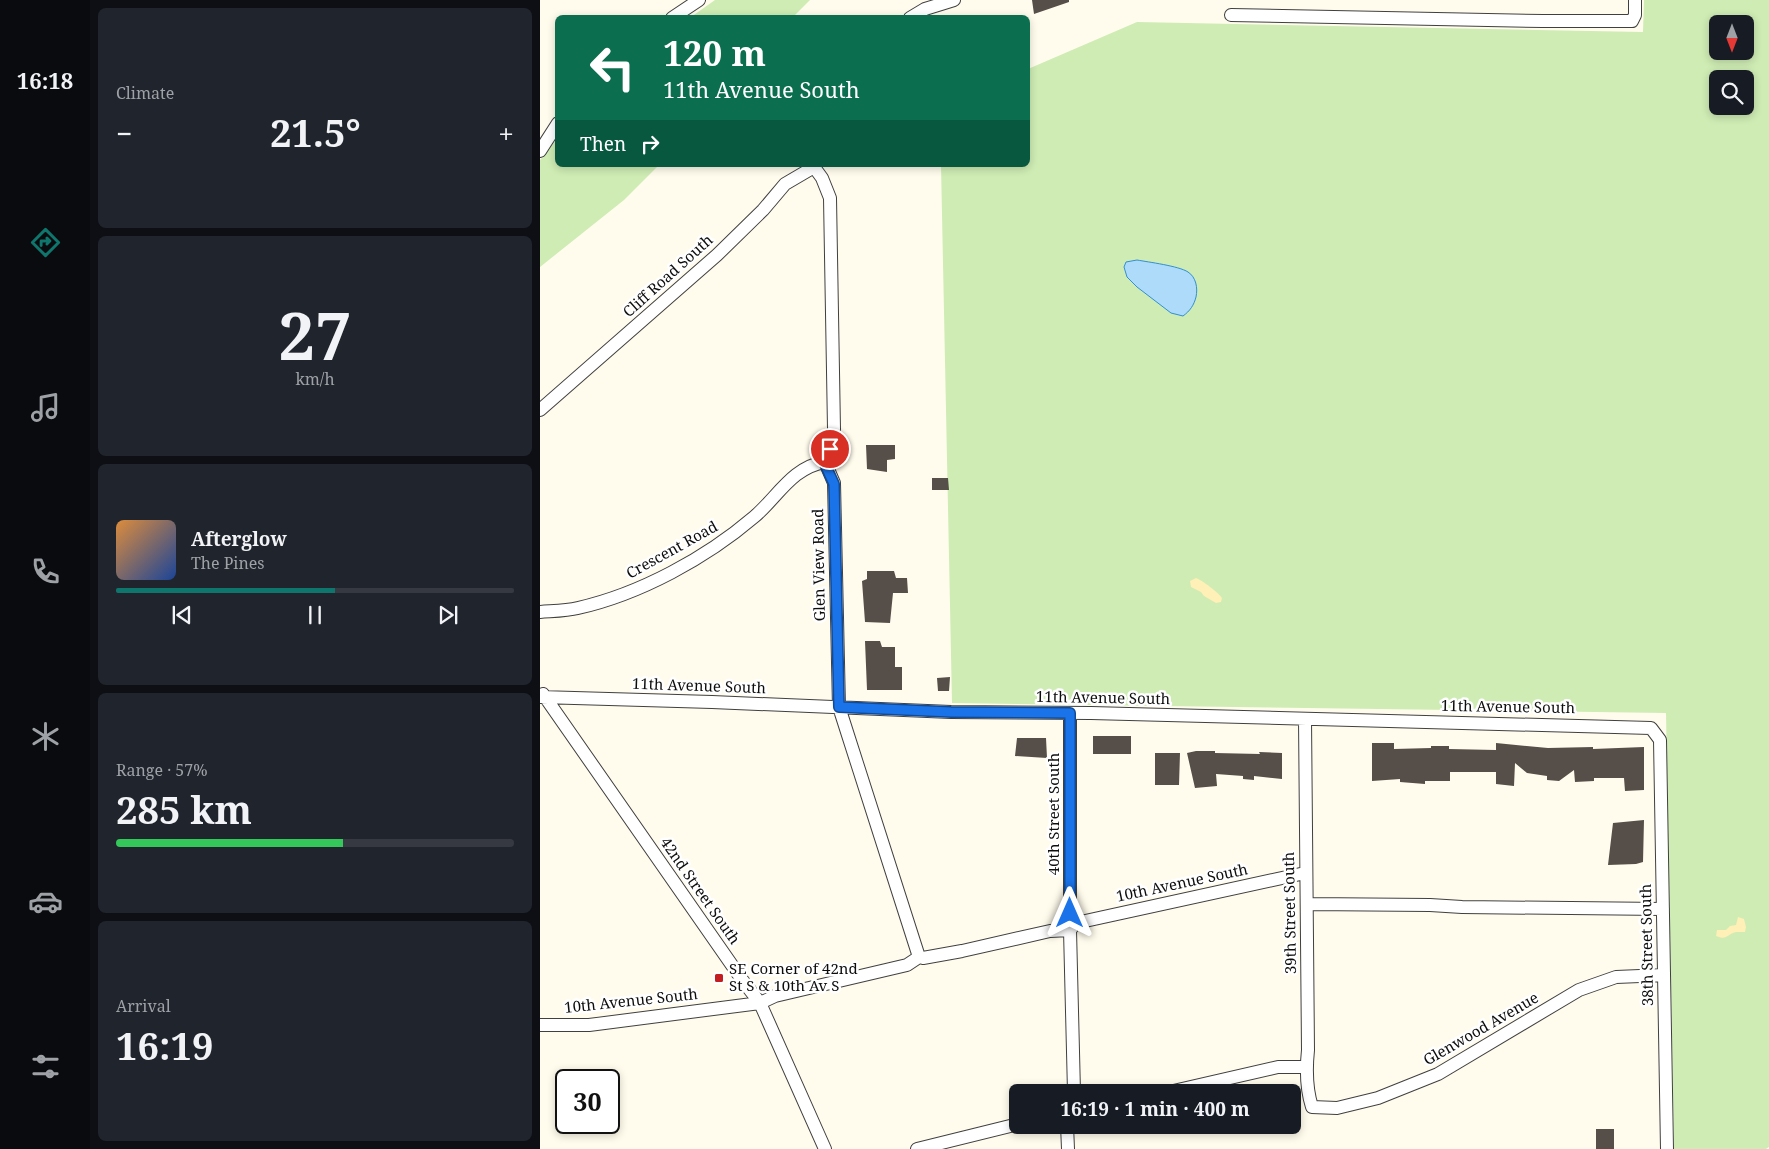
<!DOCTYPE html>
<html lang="en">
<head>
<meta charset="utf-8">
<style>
	:root { --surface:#171b24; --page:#20242c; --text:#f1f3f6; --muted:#9ea1a6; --line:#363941; --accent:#0f766e }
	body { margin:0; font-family:"Noto Serif",serif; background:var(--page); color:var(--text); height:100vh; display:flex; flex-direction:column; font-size:19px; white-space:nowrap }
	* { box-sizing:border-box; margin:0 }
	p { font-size:16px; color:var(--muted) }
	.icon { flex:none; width:28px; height:28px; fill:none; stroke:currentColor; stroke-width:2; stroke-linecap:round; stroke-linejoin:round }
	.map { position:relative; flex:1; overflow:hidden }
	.sheet { display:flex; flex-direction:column; gap:8px; padding:8px; background:#0d0f14; width:450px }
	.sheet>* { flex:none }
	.guide { position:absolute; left:15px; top:15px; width:475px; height:152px; border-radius:8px; box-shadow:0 2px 8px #0003; background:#0b6e4f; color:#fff; overflow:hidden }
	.needle { width:32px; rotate:180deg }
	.tools { position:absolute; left:1169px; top:15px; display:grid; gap:10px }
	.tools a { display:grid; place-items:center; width:45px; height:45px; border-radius:8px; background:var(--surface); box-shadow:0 2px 8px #0003; font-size:25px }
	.speed { position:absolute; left:15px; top:1069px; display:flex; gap:10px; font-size:25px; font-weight:700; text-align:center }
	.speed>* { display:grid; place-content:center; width:65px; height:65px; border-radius:50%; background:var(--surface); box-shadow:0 2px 8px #0003; line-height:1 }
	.speed .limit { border:2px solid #111; border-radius:8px; background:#fff; color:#111 }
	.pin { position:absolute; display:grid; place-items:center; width:42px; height:42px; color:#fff; margin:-21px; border:2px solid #fff; border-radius:50%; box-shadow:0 1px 5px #0007 }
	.me { position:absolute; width:55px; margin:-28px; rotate:0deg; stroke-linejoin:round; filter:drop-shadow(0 0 4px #0008) }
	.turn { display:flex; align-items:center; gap:18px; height:105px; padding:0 25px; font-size:22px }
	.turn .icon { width:65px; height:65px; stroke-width:2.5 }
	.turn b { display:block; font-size:35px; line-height:42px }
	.then { display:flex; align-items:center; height:48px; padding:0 25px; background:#0003; gap:10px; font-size:19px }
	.big { font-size:38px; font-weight:700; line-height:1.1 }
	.sheet .card { flex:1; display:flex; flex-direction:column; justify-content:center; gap:8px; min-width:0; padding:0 18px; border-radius:8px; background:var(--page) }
	.sheet .dial { align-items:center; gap:0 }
	.dial b { font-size:65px; line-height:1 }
	.song { display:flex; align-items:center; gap:15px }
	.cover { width:60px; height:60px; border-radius:8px; background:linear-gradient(135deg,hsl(30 70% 55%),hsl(220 70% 35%)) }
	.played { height:5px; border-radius:2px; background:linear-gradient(90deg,var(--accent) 55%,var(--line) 55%) }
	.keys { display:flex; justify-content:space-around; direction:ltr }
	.heat { display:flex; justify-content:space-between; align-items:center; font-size:28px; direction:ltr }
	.charge { height:8px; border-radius:4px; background:linear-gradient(90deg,#34c759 57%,var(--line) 0) }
	.trip { position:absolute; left:469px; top:1084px; width:292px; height:50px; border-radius:8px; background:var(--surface); box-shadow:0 2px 8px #0003; font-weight:700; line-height:50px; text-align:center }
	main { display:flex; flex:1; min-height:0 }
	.tabs { display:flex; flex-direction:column; width:90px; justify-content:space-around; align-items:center; background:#090b0e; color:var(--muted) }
	.tabs .icon { width:35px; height:35px }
	.tabs .current { color:var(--accent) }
	.tabs b { font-size:22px; color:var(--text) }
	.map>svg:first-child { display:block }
	.green { fill:#cfecb4; fill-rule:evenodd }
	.sand { fill:#fef0b6 }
	.water { fill:#aedbf9; stroke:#318fd5 }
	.building { fill:#564e49 }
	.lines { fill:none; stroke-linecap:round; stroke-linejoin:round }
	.street-casing { stroke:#404040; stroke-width:14 }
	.street { stroke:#fff; stroke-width:12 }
	.route-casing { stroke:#114b97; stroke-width:12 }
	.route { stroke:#1a73e8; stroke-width:9 }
	.poi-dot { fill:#c41d21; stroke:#fff; stroke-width:2 }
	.labels { text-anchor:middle; stroke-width:5; stroke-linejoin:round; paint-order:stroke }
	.street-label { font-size:15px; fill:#0d0d0d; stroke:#fff }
	.poi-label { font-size:15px; fill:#0d0d0d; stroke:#fff; text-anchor:start }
</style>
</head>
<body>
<main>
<nav class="tabs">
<b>16:18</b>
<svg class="icon current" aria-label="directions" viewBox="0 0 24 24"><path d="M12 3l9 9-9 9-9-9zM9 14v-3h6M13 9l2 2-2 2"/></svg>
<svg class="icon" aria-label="music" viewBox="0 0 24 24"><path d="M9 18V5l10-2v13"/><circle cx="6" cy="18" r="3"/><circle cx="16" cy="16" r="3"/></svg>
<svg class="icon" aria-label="phone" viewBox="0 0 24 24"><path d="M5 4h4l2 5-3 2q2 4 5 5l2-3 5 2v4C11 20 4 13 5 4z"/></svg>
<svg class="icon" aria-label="climate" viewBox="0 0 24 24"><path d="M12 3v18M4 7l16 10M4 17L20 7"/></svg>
<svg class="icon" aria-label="car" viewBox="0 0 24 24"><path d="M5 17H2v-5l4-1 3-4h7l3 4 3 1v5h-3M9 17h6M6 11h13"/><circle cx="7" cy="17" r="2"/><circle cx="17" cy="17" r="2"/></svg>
<svg class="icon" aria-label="filters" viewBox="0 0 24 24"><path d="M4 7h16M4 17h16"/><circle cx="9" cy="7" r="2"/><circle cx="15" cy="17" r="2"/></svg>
</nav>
<section class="sheet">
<div class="card"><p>Climate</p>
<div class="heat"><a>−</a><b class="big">21.5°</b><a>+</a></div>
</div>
<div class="card dial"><b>27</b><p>km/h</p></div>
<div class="card">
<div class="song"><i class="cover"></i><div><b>Afterglow</b><p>The Pines</p></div></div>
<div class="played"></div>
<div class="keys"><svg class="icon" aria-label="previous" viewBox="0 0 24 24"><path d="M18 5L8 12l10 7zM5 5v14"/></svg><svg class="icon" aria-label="pause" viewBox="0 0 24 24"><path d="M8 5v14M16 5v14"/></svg><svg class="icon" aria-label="next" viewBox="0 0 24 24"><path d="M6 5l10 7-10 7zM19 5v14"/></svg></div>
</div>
<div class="card"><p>Range · 57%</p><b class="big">285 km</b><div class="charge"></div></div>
<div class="card"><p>Arrival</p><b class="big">16:19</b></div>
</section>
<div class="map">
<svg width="1229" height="1149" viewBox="0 0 1229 1149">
	<rect width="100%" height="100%" fill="#fffced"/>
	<path class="green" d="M175,0H270L253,17H151Z
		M1104,0H1229V1147L1226,1149H1134L1126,713L412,703L401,165H488V69L597,22L1103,32ZM1178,24H1205V51H1178ZM1178,79H1205V106H1178Z
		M17,139L18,165H119L84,200L0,267V160Z"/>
	<path class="sand" d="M656,578C662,580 679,593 682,598L681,602L676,603L664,596L661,592L651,587L650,581Z
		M1198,917L1204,919L1206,927L1205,932C1202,932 1199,932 1196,932C1187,934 1187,941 1176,936L1177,930H1186L1190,926L1196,925Z"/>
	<path class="water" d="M597,260C608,262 639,266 648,272C656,277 658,288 656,297C654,305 650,311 643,316L631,313L597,287L587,277L584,267L586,262Z"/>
	<path class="building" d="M492,0H529V2L494,14Z
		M326,445H355V459L347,460V472L327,469Z
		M392,478H408L409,490H392Z
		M327,571H354L356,578H367L368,593H353L350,623L325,622L322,581L327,579Z
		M325,641H340L342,647H355V667H362V690H327Z
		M410,677L409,691H398L397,678Z
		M553,736H591V754H553Z
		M477,738H506L507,758L475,756Z
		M832,743H854V749L891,748V746H909V749L956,750V743L1008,748L1053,747V749L1104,747V790L1085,791L1084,778H1054V781L1035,782L1034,770L1019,781L1007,780V776L987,773L975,763L974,786L956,784V772H910V781H885V784L860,782V779L832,781Z
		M656,751H675V753L720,754L719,752L742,753V779L714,776V780L703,779V776L676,774L677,786L655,788L647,753Z
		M615,753H640L639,785H615Z
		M1104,820L1103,862L1096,864L1068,865L1073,823Z
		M1056,1129H1074V1149H1056Z"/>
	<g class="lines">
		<g class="street-casing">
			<path id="street" d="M691,15L1003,21H1092L1095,15V0
				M132,18L159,0
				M370,18L385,9L414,0
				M0,151L18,123
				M274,167L282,178L290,198L294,429L290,449L285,462L294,483L299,707L379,957
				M0,410L177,255L223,210L245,184L274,167L275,165
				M0,612C12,611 26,611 38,608C100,594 166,558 214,517C237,498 252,467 285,462
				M3,694L203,981L220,1003L285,1149
				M0,697L172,702L411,712L551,713L1111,728L1120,740L1127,1149
				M530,713V913L533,922L530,930L534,1092
				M765,719L768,1050C766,1069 766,1088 772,1107L797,1108L838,1098L898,1074L1039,990L1076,977L1124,975
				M767,904L890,905L922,907L1123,909
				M0,1025H49L220,1003L235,996L367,965L379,957L383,958L422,951L510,931L530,930L536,923L765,873
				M629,1092L738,1067H767
				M527,1125L528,1149
				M377,1149L478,1124"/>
		</g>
		<use href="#street" class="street"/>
	</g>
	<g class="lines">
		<g class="route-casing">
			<path id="route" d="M290,449L284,462L294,484L299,707L411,712L530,713V913"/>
		</g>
		<use href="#route" class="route"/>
	</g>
	<rect class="poi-dot" x="174" y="973" width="10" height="10" rx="2.5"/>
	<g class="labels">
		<g class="street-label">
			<text transform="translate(128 276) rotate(-42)" y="5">Cliff Road South</text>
			<text transform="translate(132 550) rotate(-29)" y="5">Crescent Road</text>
			<text transform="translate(279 565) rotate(-91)" y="5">Glen View Road</text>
			<text transform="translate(159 686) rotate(2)" y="5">11th Avenue South</text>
			<text transform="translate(563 698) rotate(1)" y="5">11th Avenue South</text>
			<text transform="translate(968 707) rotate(1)" y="5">11th Avenue South</text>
			<text transform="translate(514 814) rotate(-90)" y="5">40th Street South</text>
			<text transform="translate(642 883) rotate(-12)" y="5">10th Avenue South</text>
			<text transform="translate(160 891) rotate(55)" y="5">42nd Street South</text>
			<text transform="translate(750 913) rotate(-91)" y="5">39th Street South</text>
			<text transform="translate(1107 945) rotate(-91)" y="5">38th Street South</text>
			<text transform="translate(91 1001) rotate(-6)" y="5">10th Avenue South</text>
			<text transform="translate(941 1029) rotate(-30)" y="5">Glenwood Avenue</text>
		</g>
		<g class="poi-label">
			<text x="189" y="974">SE Corner of 42nd<tspan x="189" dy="17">St S &amp; 10th Av S</tspan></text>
		</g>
	</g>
</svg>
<div class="tools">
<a><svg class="needle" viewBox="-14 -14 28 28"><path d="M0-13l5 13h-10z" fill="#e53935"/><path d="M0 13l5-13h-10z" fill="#9ea1a6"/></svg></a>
<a><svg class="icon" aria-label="search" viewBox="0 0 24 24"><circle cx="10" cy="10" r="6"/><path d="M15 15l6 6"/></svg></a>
</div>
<div class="speed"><div class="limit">30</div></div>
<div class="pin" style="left:290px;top:449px;background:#d93025"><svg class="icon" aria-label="arrive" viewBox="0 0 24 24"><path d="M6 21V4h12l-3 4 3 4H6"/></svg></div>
<svg class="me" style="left:530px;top:913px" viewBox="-20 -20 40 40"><path d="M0-17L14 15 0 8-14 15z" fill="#1a73e8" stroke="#fff" stroke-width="4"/></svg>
<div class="trip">16:19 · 1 min · 400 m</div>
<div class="guide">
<div class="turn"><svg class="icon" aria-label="left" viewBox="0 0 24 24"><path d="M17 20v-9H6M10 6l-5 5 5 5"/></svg><div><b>120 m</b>11th Avenue South</div></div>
<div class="then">Then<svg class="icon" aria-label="right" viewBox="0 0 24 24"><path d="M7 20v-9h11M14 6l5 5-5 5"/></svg></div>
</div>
</div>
</main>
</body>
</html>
